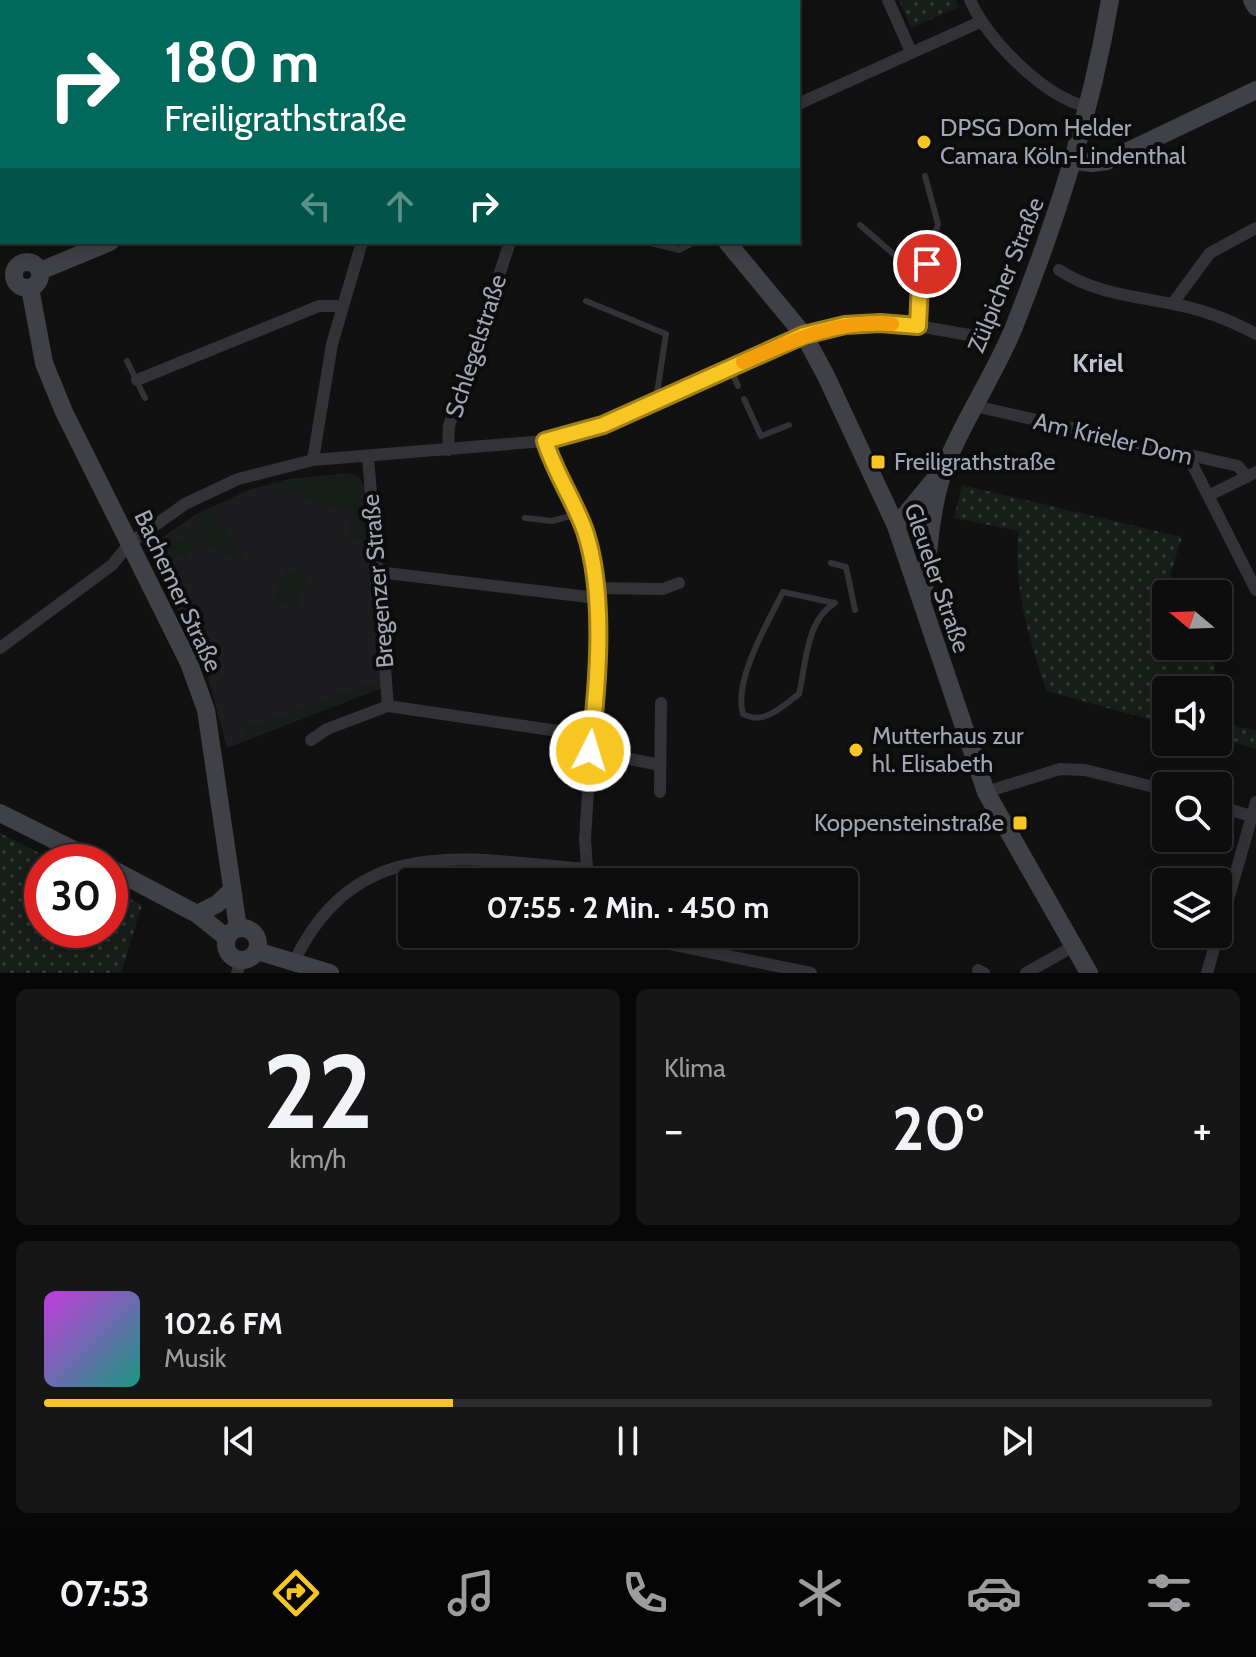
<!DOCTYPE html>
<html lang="de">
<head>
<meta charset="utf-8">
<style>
	:root { --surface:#0d0d0e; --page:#161617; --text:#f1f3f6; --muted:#9a9c9e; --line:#2d2d2e; --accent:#f8c623 }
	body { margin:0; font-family:Cabin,sans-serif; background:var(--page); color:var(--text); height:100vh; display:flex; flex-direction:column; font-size:30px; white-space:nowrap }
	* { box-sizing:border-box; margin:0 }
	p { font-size:26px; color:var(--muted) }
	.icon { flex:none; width:44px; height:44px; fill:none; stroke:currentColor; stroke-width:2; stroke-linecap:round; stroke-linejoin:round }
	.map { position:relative; height:973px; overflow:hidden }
	.drawer { display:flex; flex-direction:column; gap:16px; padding:16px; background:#070708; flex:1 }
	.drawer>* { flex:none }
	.hud { position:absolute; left:0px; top:0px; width:800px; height:244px; box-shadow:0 4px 20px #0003,0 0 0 2px var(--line); background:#00695c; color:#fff; overflow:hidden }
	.needle { width:52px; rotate:289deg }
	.fabs { position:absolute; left:1152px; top:580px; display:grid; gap:16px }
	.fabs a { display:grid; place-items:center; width:80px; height:80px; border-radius:8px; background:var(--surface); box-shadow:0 4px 20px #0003,0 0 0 2px var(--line); font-size:40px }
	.speed { position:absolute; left:24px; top:844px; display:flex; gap:16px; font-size:40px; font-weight:700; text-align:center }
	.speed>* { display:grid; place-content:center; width:104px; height:104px; border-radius:50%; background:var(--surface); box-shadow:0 4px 20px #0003,0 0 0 2px var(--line); line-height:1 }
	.speed .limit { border:12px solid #d22; background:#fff; color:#111 }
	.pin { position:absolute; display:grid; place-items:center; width:68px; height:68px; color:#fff; margin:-34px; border:4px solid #fff; border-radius:50%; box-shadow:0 2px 8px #0007 }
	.me { position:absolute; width:88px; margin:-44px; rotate:5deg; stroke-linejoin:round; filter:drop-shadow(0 0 6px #0008) }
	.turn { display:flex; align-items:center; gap:28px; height:168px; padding:0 32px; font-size:36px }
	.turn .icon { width:104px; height:104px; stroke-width:2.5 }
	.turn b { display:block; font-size:56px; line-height:68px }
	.lanes { display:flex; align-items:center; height:76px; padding:0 32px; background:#0003; justify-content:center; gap:40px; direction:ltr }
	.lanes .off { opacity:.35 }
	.big { font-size:60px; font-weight:700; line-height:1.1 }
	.drawer .widget { flex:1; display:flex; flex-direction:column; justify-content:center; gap:12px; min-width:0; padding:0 28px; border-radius:12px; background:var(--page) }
	.drawer .dial { align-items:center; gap:0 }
	.dial b { font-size:104px; line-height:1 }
	.song { display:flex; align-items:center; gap:24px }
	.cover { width:96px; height:96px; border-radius:12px; background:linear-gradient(135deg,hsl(290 70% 55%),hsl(170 70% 35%)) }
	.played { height:8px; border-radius:4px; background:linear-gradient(90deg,var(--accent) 35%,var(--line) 35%) }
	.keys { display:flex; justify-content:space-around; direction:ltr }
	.heat { display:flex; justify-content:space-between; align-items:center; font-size:44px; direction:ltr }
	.drawer .tiles { flex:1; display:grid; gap:16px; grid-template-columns:1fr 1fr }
	.widget:last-child { grid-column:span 2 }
	.trip { position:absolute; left:398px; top:868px; width:460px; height:80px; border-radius:8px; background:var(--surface); box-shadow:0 4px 20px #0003,0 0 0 2px var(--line); font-weight:700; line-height:80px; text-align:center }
	.tab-bar { display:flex; height:128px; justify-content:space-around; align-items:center; background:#050506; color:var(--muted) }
	.tab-bar .icon { width:56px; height:56px }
	.tab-bar .active { color:var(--accent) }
	.tab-bar b { font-size:36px; color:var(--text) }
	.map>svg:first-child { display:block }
	.built { fill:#1d1d1f }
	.green { fill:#171d18 }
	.park { fill:url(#park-dots) }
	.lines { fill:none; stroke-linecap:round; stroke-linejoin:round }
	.lane { stroke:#323237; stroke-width:6 }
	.street { stroke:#323237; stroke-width:12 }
	.secondary { stroke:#404147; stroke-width:18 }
	.route-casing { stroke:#a18117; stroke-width:20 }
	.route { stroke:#f8c623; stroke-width:14 }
	.slow { stroke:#f59e0b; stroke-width:14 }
	.poi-dot { fill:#f8c623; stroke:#0c0c0d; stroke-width:3 }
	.labels { text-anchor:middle; stroke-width:8; stroke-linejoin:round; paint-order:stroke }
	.poi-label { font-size:24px; fill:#a1a5b4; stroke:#0c0c0d; text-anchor:start }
	.street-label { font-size:24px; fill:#a1a5b4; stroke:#0c0c0d }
	.neighbourhood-label { font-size:26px; font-weight:bold; fill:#c2c5d0; stroke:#0c0c0d }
</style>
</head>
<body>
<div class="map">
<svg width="1256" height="973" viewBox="0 0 1256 973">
	<defs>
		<pattern id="park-dots" width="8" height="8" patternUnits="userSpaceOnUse" patternTransform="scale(2)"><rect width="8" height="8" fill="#171d18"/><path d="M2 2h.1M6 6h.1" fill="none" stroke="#363b37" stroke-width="1.8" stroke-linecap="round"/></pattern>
	</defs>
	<rect width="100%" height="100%" fill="#111112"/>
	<path class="built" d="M349,473L359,477L365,488L382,688L227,748L204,662L155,565V548L160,539L196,514L251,489L289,479Z"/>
	<path class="green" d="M354,474L365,488L369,538L347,540L353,514L290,494L291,490L270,486L271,483Z
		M210,507L245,558L243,561L195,541L187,560L170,547L202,525L196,514Z
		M286,569L308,578L296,609L273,600Z
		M374,682L376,690L245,738L242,730Z"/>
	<path class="park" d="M899,0H956L959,7L911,28Z
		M962,485L1182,537L1170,575L1180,594H1166V646H1208L1215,667L1213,690H1166V724L1046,691C1028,632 1014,594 1018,531L954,518Z
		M1218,721L1256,731V749L1218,738Z
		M0,833L57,862H42V930H110V889L142,905L121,973H0Z"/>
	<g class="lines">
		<path class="lane" d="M860,225L906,265L920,284
			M647,242L679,250L694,242
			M586,301L666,334L656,400
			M918,326L920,284L938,224L925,176
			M127,361L145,398
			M730,368L738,386
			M744,399L761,436L789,425
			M525,518L552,521L578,514
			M831,563L846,567L855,610
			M783,592L835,603C806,620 806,664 799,694C782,706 764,726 743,714C733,681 768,622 783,592Z"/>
		<path class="street" d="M492,0L495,2
			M888,0L911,52
			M970,0C988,40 1044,97 1088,107
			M798,104L980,22
			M0,133L2,134
			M1059,270C1094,293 1133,296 1173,304C1202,309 1230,320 1256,334
			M1173,303L1210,253L1256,228
			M137,380L319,306H341
			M975,406L1238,466L1247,477
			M545,441L585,532L596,588L593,713L585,839L588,882
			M448,450L449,426L510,242
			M1188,456L1256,590
			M368,457L388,706
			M313,460L332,344L362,242
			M1208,496L1256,472
			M378,572L597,598
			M596,588L663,589L679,583
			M0,648L112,565L130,543L185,504L238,479L313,460L545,441L603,425L804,335L845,325L880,323L918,326L986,338
			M311,740L327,729L388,706L592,736
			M590,751L660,765
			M660,792L661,703
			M986,792L1060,769L1085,770L1166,790
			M1218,806L1251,816
			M621,934L811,973
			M294,962C357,831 465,859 585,869
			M978,970L984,973
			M237,973L241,960
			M1026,973L1074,946
			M1207,973L1256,802"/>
		<path class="secondary" d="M12,0V2
			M1252,0L1256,7
			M611,2L614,0
			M703,2L708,0
			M1075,161L1092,163L1107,161L1256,90
			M727,242L804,335L826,376L896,526L986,792L1089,973
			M14 275a13 13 0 1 1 26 0a13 13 0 1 1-26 0Z
			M40,271L110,242
			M30,288L44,363L64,412L189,663L206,710L238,928
			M896,526L939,474
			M923,596C929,553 930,505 946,464C965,417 995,374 1014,327C1056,221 1091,114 1110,0
			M0,813L98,862
			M110,868L197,914L227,938
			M197,914L217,904L232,890
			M226 944a16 16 0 1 1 32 0a16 16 0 1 1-32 0Z
			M257,951L330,973"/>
	</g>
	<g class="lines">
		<g class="route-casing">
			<path id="route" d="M590,751C598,685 606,594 585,531C574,500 555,473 545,441L603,425L804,335L845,325L880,323L918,326L920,284L927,264"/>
		</g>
		<use href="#route" class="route"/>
		<path class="slow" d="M743,362C791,341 838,319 892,324"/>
	</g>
	<g class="poi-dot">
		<circle cx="924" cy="142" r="8"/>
		<rect x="870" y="454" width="16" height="16" rx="4"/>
		<circle cx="856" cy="750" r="8"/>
		<rect x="1012" y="815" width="16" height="16" rx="4"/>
	</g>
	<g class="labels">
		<g class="poi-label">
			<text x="940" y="136">DPSG Dom Helder<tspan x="940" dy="28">Camara Köln-Lindenthal</tspan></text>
			<text x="894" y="470">Freiligrathstraße</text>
			<text x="872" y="744">Mutterhaus zur<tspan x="872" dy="28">hl. Elisabeth</tspan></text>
			<text x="1004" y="831" text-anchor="end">Koppensteinstraße</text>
		</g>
		<g class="street-label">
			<text transform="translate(1006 275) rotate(-68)" y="8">Zülpicher Straße</text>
			<text transform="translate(476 346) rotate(-72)" y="8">Schlegelstraße</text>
			<text transform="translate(1113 439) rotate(13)" y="8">Am Krieler Dom</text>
			<text transform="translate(937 578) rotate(71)" y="8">Gleueler Straße</text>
			<text transform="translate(378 581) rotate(-95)" y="8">Bregenzer Straße</text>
			<text transform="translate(178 591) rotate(65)" y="8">Bachemer Straße</text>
		</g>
		<g class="neighbourhood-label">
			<text x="1098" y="372">Kriel</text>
		</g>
	</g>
</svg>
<div class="fabs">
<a><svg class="needle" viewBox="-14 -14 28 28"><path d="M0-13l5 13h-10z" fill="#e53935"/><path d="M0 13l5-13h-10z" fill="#9a9c9e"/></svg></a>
<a><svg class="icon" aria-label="sound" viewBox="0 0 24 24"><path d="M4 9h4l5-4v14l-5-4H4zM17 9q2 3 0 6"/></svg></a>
<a><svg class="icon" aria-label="search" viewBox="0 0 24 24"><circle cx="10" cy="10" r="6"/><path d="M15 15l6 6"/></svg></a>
<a><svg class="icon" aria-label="layers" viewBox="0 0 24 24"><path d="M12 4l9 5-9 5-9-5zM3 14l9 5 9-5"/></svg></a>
</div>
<div class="speed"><div class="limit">30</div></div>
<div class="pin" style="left:927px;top:264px;background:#d93025"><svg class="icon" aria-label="arrive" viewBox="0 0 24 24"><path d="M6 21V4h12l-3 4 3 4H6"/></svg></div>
<svg class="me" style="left:590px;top:751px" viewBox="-20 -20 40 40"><circle r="17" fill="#f8c623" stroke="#fff" stroke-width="3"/><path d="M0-11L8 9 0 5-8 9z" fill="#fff"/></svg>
<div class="trip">07:55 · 2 Min. · 450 m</div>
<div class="hud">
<div class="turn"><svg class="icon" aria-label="right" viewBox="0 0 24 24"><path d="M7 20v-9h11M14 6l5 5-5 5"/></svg><div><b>180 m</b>Freiligrathstraße</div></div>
<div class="lanes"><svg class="icon off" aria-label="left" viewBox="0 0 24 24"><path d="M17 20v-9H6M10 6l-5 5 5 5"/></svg><svg class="icon off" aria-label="ahead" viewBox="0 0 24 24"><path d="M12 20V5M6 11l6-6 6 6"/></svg><svg class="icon" aria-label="right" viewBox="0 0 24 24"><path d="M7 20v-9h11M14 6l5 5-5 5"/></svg></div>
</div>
</div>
<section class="drawer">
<div class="tiles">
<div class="widget dial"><b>22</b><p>km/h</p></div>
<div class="widget"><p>Klima</p>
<div class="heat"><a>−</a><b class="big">20°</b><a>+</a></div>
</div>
<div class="widget">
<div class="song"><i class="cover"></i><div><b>102.6 FM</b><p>Musik</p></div></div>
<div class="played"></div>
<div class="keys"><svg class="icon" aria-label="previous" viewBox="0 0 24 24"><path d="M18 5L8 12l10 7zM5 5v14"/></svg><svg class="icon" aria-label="pause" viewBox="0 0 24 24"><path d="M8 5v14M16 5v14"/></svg><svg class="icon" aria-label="next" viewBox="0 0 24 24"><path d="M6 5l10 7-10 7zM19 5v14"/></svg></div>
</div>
</div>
</section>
<nav class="tab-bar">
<b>07:53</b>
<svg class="icon active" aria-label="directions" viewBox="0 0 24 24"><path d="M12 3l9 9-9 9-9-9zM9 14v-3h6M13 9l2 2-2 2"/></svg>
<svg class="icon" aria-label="music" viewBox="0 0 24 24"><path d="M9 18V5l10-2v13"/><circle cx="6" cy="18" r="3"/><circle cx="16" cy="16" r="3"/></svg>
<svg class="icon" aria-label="phone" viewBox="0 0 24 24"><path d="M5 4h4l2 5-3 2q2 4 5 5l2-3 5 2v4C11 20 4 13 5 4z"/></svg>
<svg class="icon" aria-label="climate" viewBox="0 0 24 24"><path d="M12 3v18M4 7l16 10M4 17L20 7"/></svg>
<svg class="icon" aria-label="car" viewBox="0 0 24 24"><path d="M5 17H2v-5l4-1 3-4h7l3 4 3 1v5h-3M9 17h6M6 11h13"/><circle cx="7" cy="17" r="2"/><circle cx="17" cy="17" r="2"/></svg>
<svg class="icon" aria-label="filters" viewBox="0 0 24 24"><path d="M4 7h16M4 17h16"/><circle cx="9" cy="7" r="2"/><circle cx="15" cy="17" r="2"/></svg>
</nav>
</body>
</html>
